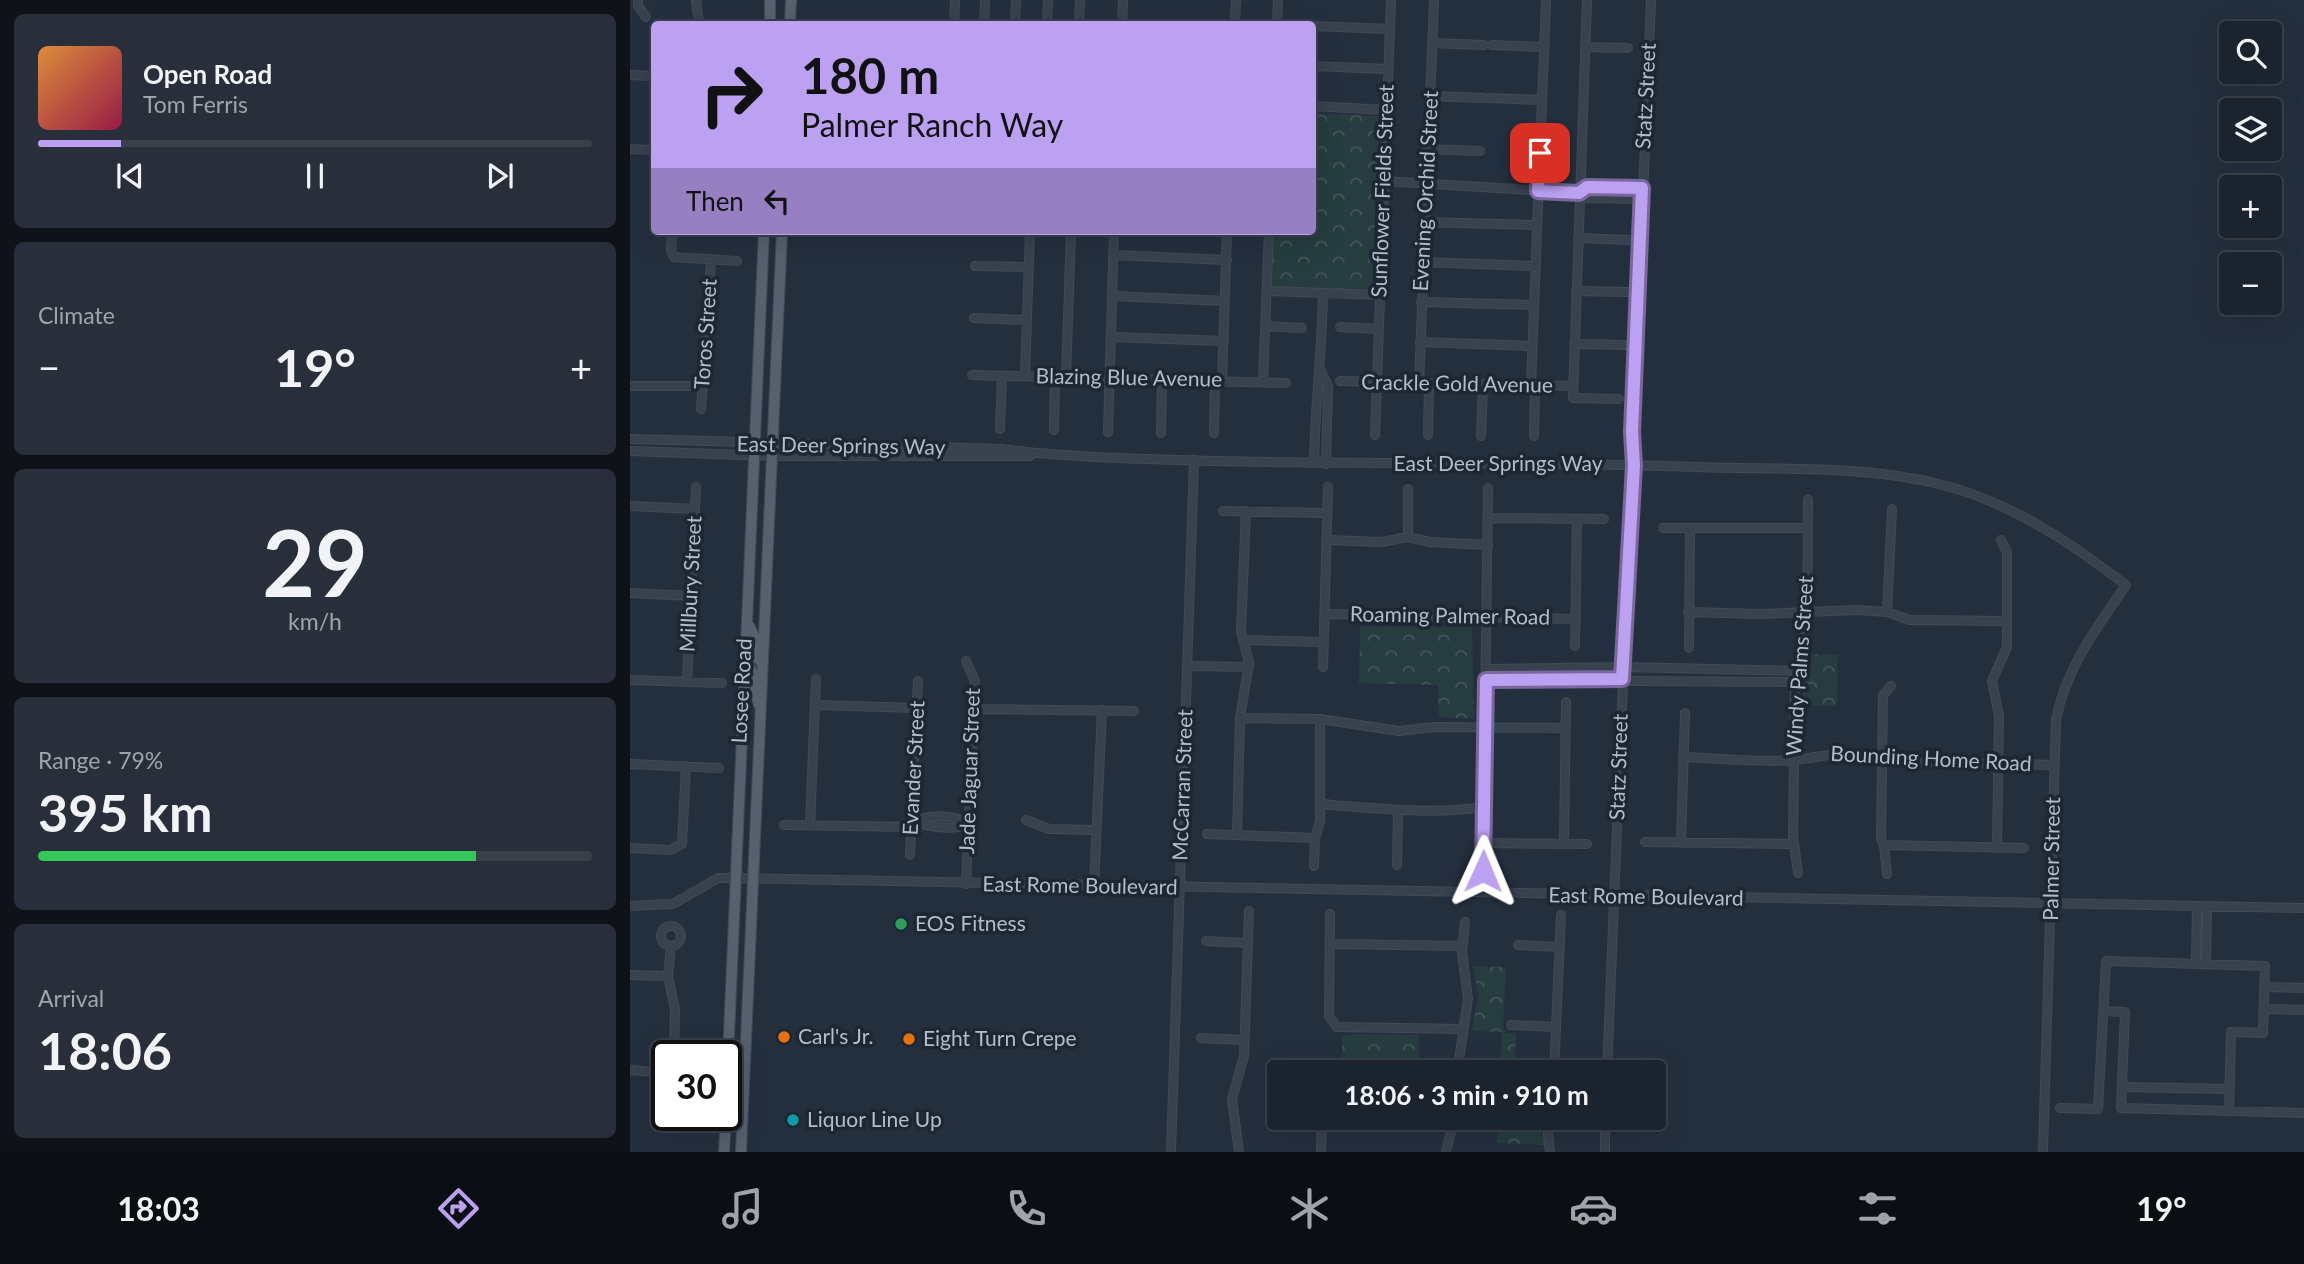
<!DOCTYPE html>
<html lang="en">
<head>
<meta charset="utf-8">
<style>
	:root { --surface:#1b232e; --page:#282f3a; --text:#f1f3f6; --muted:#a0a4aa; --line:#39404a; --accent:#bca0f2 }
	body { margin:0; font-family:Lato,sans-serif; background:var(--page); color:var(--text); height:100vh; display:flex; flex-direction:column; font-size:26px; white-space:nowrap }
	* { box-sizing:border-box; margin:0 }
	p { font-size:23px; color:var(--muted) }
	.icon { flex:none; width:38px; height:38px; fill:none; stroke:currentColor; stroke-width:2; stroke-linecap:round; stroke-linejoin:round }
	.map { position:relative; flex:1; overflow:hidden }
	.side { display:flex; flex-direction:column; gap:14px; padding:14px; background:#0f1319; width:630px }
	.side>* { flex:none }
	.guide { position:absolute; left:21px; top:21px; width:665px; height:214px; border-radius:7px; box-shadow:0 7px 28px #0002,0 0 0 2px var(--line); background:#bca0f2; color:#111; overflow:hidden }
	.fabs { position:absolute; left:1589px; top:21px; display:grid; gap:14px }
	.fabs a { display:grid; place-items:center; width:63px; height:63px; border-radius:7px; background:var(--surface); box-shadow:0 7px 28px #0002,0 0 0 2px var(--line); font-size:35px }
	.speed { position:absolute; left:21px; top:1040px; display:flex; gap:14px; font-size:35px; font-weight:700; text-align:center }
	.speed>* { display:grid; place-content:center; width:91px; height:91px; border-radius:50%; background:var(--surface); box-shadow:0 7px 28px #0002,0 0 0 2px var(--line); line-height:1 }
	.speed .limit { border:4px solid #111; border-radius:10px; background:#fff; color:#111 }
	.pin { position:absolute; display:grid; place-items:center; width:60px; height:60px; color:#fff; margin:-30px; border-radius:14px; box-shadow:0 4px 10px #0006 }
	.me { position:absolute; width:77px; margin:-38px; rotate:1deg; stroke-linejoin:round; filter:drop-shadow(0 0 5px #0008) }
	.turn { display:flex; align-items:center; gap:24px; height:147px; padding:0 35px; font-size:32px }
	.turn .icon { width:91px; height:91px; stroke-width:2.5 }
	.turn b { display:block; font-size:49px; line-height:60px }
	.then { display:flex; align-items:center; height:66px; padding:0 35px; background:#0003; gap:14px; font-size:26px }
	.big { font-size:52px; font-weight:700; line-height:1.1 }
	.side .widget { flex:1; display:flex; flex-direction:column; justify-content:center; gap:10px; min-width:0; padding:0 24px; border-radius:10px; background:var(--page) }
	.side .dial { align-items:center; gap:0 }
	.dial b { font-size:91px; line-height:1 }
	.song { display:flex; align-items:center; gap:21px }
	.cover { width:84px; height:84px; border-radius:10px; background:linear-gradient(135deg,hsl(30 70% 55%),hsl(340 70% 35%)) }
	.played { height:7px; border-radius:4px; background:linear-gradient(90deg,var(--accent) 15%,var(--line) 15%) }
	.keys { display:flex; justify-content:space-around; direction:ltr }
	.heat { display:flex; justify-content:space-between; align-items:center; font-size:38px; direction:ltr }
	.charge { height:10px; border-radius:5px; background:linear-gradient(90deg,#34c759 79%,var(--line) 0) }
	.trip { position:absolute; left:637px; top:1060px; width:399px; height:70px; border-radius:7px; background:var(--surface); box-shadow:0 7px 28px #0002,0 0 0 2px var(--line); font-weight:700; line-height:70px; text-align:center }
	.tab-bar { display:flex; height:112px; justify-content:space-around; align-items:center; background:#0b0e12; color:var(--muted) }
	.tab-bar .icon { width:49px; height:49px }
	.tab-bar .on { color:var(--accent) }
	.tab-bar b { font-size:32px; color:var(--text) }
	main { display:flex; flex:1; min-height:0 }
	.map>svg:first-child { display:block }
	.forest { fill:url(#forest-crowns) }
	.lines { fill:none; stroke-linecap:round; stroke-linejoin:round }
	.minor-casing { stroke:#414a57; stroke-width:10 }
	.major-casing { stroke:#414a57; stroke-width:12 }
	.minor { stroke:#38414e; stroke-width:8 }
	.major { stroke:#56606e; stroke-width:10 }
	.route-casing { stroke:#7a689d; stroke-width:18 }
	.route { stroke:#bca0f2; stroke-width:12 }
	.leisure-dot { fill:#2e9e5b; stroke:#1d2633; stroke-width:2.5 }
	.food-dot { fill:#e8710a; stroke:#1d2633; stroke-width:2.5 }
	.culture-dot { fill:#0f9aa8; stroke:#1d2633; stroke-width:2.5 }
	.labels { text-anchor:middle; stroke-width:7; stroke-linejoin:round; paint-order:stroke }
	.street-label { font-size:21px; fill:#b4bcc9; stroke:#1d2633 }
	.poi-label { font-size:21px; fill:#b4bcc9; stroke:#1d2633; text-anchor:start }
</style>
</head>
<body>
<main>
<section class="side">
<div class="widget">
<div class="song"><i class="cover"></i><div><b>Open Road</b><p>Tom Ferris</p></div></div>
<div class="played"></div>
<div class="keys"><svg class="icon" aria-label="previous" viewBox="0 0 24 24"><path d="M18 5L8 12l10 7zM5 5v14"/></svg><svg class="icon" aria-label="pause" viewBox="0 0 24 24"><path d="M8 5v14M16 5v14"/></svg><svg class="icon" aria-label="next" viewBox="0 0 24 24"><path d="M6 5l10 7-10 7zM19 5v14"/></svg></div>
</div>
<div class="widget"><p>Climate</p>
<div class="heat"><a>−</a><b class="big">19°</b><a>+</a></div>
</div>
<div class="widget dial"><b>29</b><p>km/h</p></div>
<div class="widget"><p>Range · 79%</p><b class="big">395 km</b><div class="charge"></div></div>
<div class="widget"><p>Arrival</p><b class="big">18:06</b></div>
</section>
<div class="map">
<svg width="1674" height="1152" viewBox="0 0 1674 1152">
	<defs>
		<pattern id="forest-crowns" width="20" height="18" patternUnits="userSpaceOnUse" patternTransform="scale(1.75)"><rect width="20" height="18" fill="#263c3f"/><path d="M2 6a3 3 0 1 1 6 0M12 15a3 3 0 1 1 6 0" fill="none" stroke="#435659"/></pattern>
	</defs>
	<rect width="100%" height="100%" fill="#242f3e"/>
	<path class="forest" d="M683,113L749,116L742,292L639,288L642,231H682Z
		M730,626L842,627L844,719L809,717L808,685L729,683Z
		M1181,654L1208,655L1207,706L1171,705Z
		M843,966L876,967L873,1027L877,1033H886L885,1066L917,1067L916,1073H870L872,1032L842,1031L848,995Z
		M727,1034L789,1035V1073H704L712,1072V1036Z
		M868,1118H908L914,1145L867,1143Z"/>
	<g class="lines">
		<g class="minor-casing">
			<path id="minor" d="M8,0V6L16,17
				M66,0L69,24
				M957,0L943,398L989,399
				M324,24L325,0
				M354,24L355,0
				M385,24L386,0
				M417,24L418,0
				M449,24L450,0
				M492,24L493,0
				M605,24L606,0
				M647,24L648,0
				M682,26L759,29
				M802,43L854,45
				M862,45L915,47
				M956,47L998,48
				M682,66L757,69
				M0,75L24,76
				M800,96L853,98
				M859,98L912,100
				M682,106L756,110
				M0,149L24,150
				M797,149L850,151
				M754,181L949,193L957,198L1012,199
				M949,193L957,187L1012,188
				M794,222L906,225
				M42,231L41,250L44,257L107,261
				M948,238L999,240
				M484,255L597,260
				M792,262L903,266
				M345,266L398,267
				M637,291L750,295
				M946,291L999,292
				M482,296L595,301
				M791,302L903,305
				M344,318L396,320
				M636,326L672,328
				M710,327L749,329
				M480,337L594,341
				M790,342L902,346
				M944,344L996,345
				M691,371L698,386L696,464
				M342,375L656,383
				M395,376L400,231
				M436,377L441,231
				M592,380L597,231
				M633,380L639,231
				M710,381L943,386
				M789,383L804,0
				M901,385L916,0
				M0,386H72
				M71,409L81,260
				M370,429L372,376
				M424,430L425,377
				M478,432L484,231
				M531,433L532,379
				M584,433L585,380
				M745,435L761,0
				M798,435L799,383
				M851,436L853,384
				M904,436L905,385
				M0,439L371,449C442,458 514,459 585,461C746,465 906,461 1066,467C1146,470 1231,465 1309,484C1381,502 1438,541 1496,585C1467,628 1436,667 1426,720L1413,1152
				M0,451L144,456H400
				M684,463C685,405 692,351 693,293
				M778,489V537
				M0,506L65,509
				M593,511L697,513
				M858,518L974,519
				M1033,528H1178
				M696,540L752,542L778,537L800,542L858,545
				M0,593L61,596
				M1058,612L1131,614L1226,610L1257,612L1279,620L1377,621
				M1257,612L1262,509
				M695,614L946,619
				M613,640L694,642
				M945,646L947,519
				M1059,648L1060,529
				M558,666L619,667
				M693,667L698,487
				M856,669L992,667L1169,671
				M0,680L92,683
				M856,680L1165,682
				M57,682L66,487
				M186,705L287,708
				M343,709L504,711
				M610,718L690,719L769,731L805,727L935,728
				M1053,757C1089,758 1127,763 1162,760C1195,758 1219,745 1253,761L1424,765
				M0,764L89,768
				M690,804C744,808 800,815 854,807
				M396,820L419,829L466,830
				M282,821C298,815 324,814 339,824
				M282,821C298,827 323,831 339,824
				M154,825L282,827
				M180,825L186,679
				M577,834L685,838
				M607,835L610,718L619,663L611,631L616,511
				M934,842L936,702
				M1015,842L1164,844
				M854,843L957,844
				M1051,843L1055,713
				M1254,845L1394,848
				M0,848L40,850L52,844L56,766
				M1367,848L1369,716L1362,681L1377,647V552L1371,540
				M280,855L288,681
				M767,865L768,810
				M684,866L685,838L690,821V719
				M853,871L858,488
				M1168,873L1163,836L1165,682C1181,632 1177,554 1178,500
				M1257,874L1254,845L1251,839L1253,695L1261,686
				M336,884L345,681L336,661
				M464,886L472,710
				M0,906L43,904L88,878H107L1674,908
				M700,914L699,1016L707,1027L833,1029
				M31 936a10 10 0 1 1 20 0a10 10 0 1 1-20 0Z
				M576,941L618,943
				M701,944L832,946
				M888,945L929,947
				M41,946L38,976L45,1010L44,1055
				M1566,963L1567,907
				M1576,964L1577,907
				M0,975L38,976
				M1634,987L1674,988
				M1633,1009L1674,1010
				M1473,1011L1495,1012L1491,1108L1674,1113
				M881,1025L926,1027
				M571,1038L614,1040
				M0,1070L37,1073
				M827,1073L838,999L832,952L835,922
				M924,1073L931,915
				M977,1073L1021,0
				M1492,1087L1600,1089
				M1430,1108L1468,1109L1476,961L1635,966L1633,1033L1601,1032L1599,1111
				M916,1118L920,1152
				M541,1152L564,460
				M609,1152L602,1099L614,1056L619,911
				M691,1152L692,1118
				M816,1152L824,1118
				M975,1152V1118"/>
		</g>
		<g class="major-casing">
			<path id="major" d="M140,0V24
				M160,24L161,0
				M119,626L125,638V655L132,663
				M117,664C127,674 124,691 129,705
				M101,1054L110,1086
				M96,1104L134,231
				M94,1152L96,1115
				M111,1152L152,231"/>
		</g>
		<use href="#minor" class="minor"/>
		<use href="#major" class="major"/>
	</g>
	<g class="lines">
		<g class="route-casing">
			<path id="route" d="M853,871L856,680L992,679L1004,465L1002,432L1012,188L957,187L949,193L908,191L910,153"/>
		</g>
		<use href="#route" class="route"/>
	</g>
	<circle class="leisure-dot" cx="271" cy="924" r="7"/>
	<g class="food-dot">
		<circle cx="154" cy="1037" r="7"/>
		<circle cx="279" cy="1039" r="7"/>
	</g>
	<circle class="culture-dot" cx="163" cy="1120" r="7"/>
	<g class="labels">
		<g class="street-label">
			<text transform="translate(1016 96) rotate(-87)" y="7">Statz Street</text>
			<text transform="translate(753 191) rotate(-88)" y="7">Sunflower Fields Street</text>
			<text transform="translate(796 191) rotate(-87)" y="7">Evening Orchid Street</text>
			<text transform="translate(76 334) rotate(-86)" y="7">Toros Street</text>
			<text transform="translate(499 378) rotate(1)" y="7">Blazing Blue Avenue</text>
			<text transform="translate(827 384) rotate(1)" y="7">Crackle Gold Avenue</text>
			<text transform="translate(211 446) rotate(1)" y="7">East Deer Springs Way</text>
			<text x="868" y="471">East Deer Springs Way</text>
			<text transform="translate(61 584) rotate(-87)" y="7">Millbury Street</text>
			<text transform="translate(820 616) rotate(1)" y="7">Roaming Palmer Road</text>
			<text transform="translate(1170 666) rotate(-86)" y="7">Windy Palms Street</text>
			<text transform="translate(112 691) rotate(-87)" y="7">Losee Road</text>
			<text transform="translate(1301 759) rotate(3)" y="7">Bounding Home Road</text>
			<text transform="translate(989 767) rotate(-88)" y="7">Statz Street</text>
			<text transform="translate(284 768) rotate(-87)" y="7">Evander Street</text>
			<text transform="translate(340 771) rotate(-88)" y="7">Jade Jaguar Street</text>
			<text transform="translate(553 785) rotate(-88)" y="7">McCarran Street</text>
			<text transform="translate(1422 859) rotate(-89)" y="7">Palmer Street</text>
			<text transform="translate(450 886) rotate(1)" y="7">East Rome Boulevard</text>
			<text transform="translate(1016 897) rotate(1)" y="7">East Rome Boulevard</text>
		</g>
		<g class="poi-label">
			<text x="285" y="931">EOS Fitness</text>
			<text x="168" y="1044">Carl's Jr.</text>
			<text x="293" y="1046">Eight Turn Crepe</text>
			<text x="177" y="1127">Liquor Line Up</text>
		</g>
	</g>
</svg>
<div class="fabs">
<a><svg class="icon" aria-label="search" viewBox="0 0 24 24"><circle cx="10" cy="10" r="6"/><path d="M15 15l6 6"/></svg></a>
<a><svg class="icon" aria-label="layers" viewBox="0 0 24 24"><path d="M12 4l9 5-9 5-9-5zM3 14l9 5 9-5"/></svg></a>
<a>+</a>
<a>−</a>
</div>
<div class="speed"><div class="limit">30</div></div>
<div class="pin" style="left:910px;top:153px;background:#d93025"><svg class="icon" aria-label="arrive" viewBox="0 0 24 24"><path d="M6 21V4h12l-3 4 3 4H6"/></svg></div>
<svg class="me" style="left:853px;top:871px" viewBox="-20 -20 40 40"><path d="M0-17L14 15 0 8-14 15z" fill="#bca0f2" stroke="#fff" stroke-width="4"/></svg>
<div class="trip">18:06 · 3 min · 910 m</div>
<div class="guide">
<div class="turn"><svg class="icon" aria-label="right" viewBox="0 0 24 24"><path d="M7 20v-9h11M14 6l5 5-5 5"/></svg><div><b>180 m</b>Palmer Ranch Way</div></div>
<div class="then">Then<svg class="icon" aria-label="left" viewBox="0 0 24 24"><path d="M17 20v-9H6M10 6l-5 5 5 5"/></svg></div>
</div>
</div>
</main>
<nav class="tab-bar">
<b>18:03</b>
<svg class="icon on" aria-label="directions" viewBox="0 0 24 24"><path d="M12 3l9 9-9 9-9-9zM9 14v-3h6M13 9l2 2-2 2"/></svg>
<svg class="icon" aria-label="music" viewBox="0 0 24 24"><path d="M9 18V5l10-2v13"/><circle cx="6" cy="18" r="3"/><circle cx="16" cy="16" r="3"/></svg>
<svg class="icon" aria-label="phone" viewBox="0 0 24 24"><path d="M5 4h4l2 5-3 2q2 4 5 5l2-3 5 2v4C11 20 4 13 5 4z"/></svg>
<svg class="icon" aria-label="climate" viewBox="0 0 24 24"><path d="M12 3v18M4 7l16 10M4 17L20 7"/></svg>
<svg class="icon" aria-label="car" viewBox="0 0 24 24"><path d="M5 17H2v-5l4-1 3-4h7l3 4 3 1v5h-3M9 17h6M6 11h13"/><circle cx="7" cy="17" r="2"/><circle cx="17" cy="17" r="2"/></svg>
<svg class="icon" aria-label="filters" viewBox="0 0 24 24"><path d="M4 7h16M4 17h16"/><circle cx="9" cy="7" r="2"/><circle cx="15" cy="17" r="2"/></svg>
<b>19°</b>
</nav>
</body>
</html>
